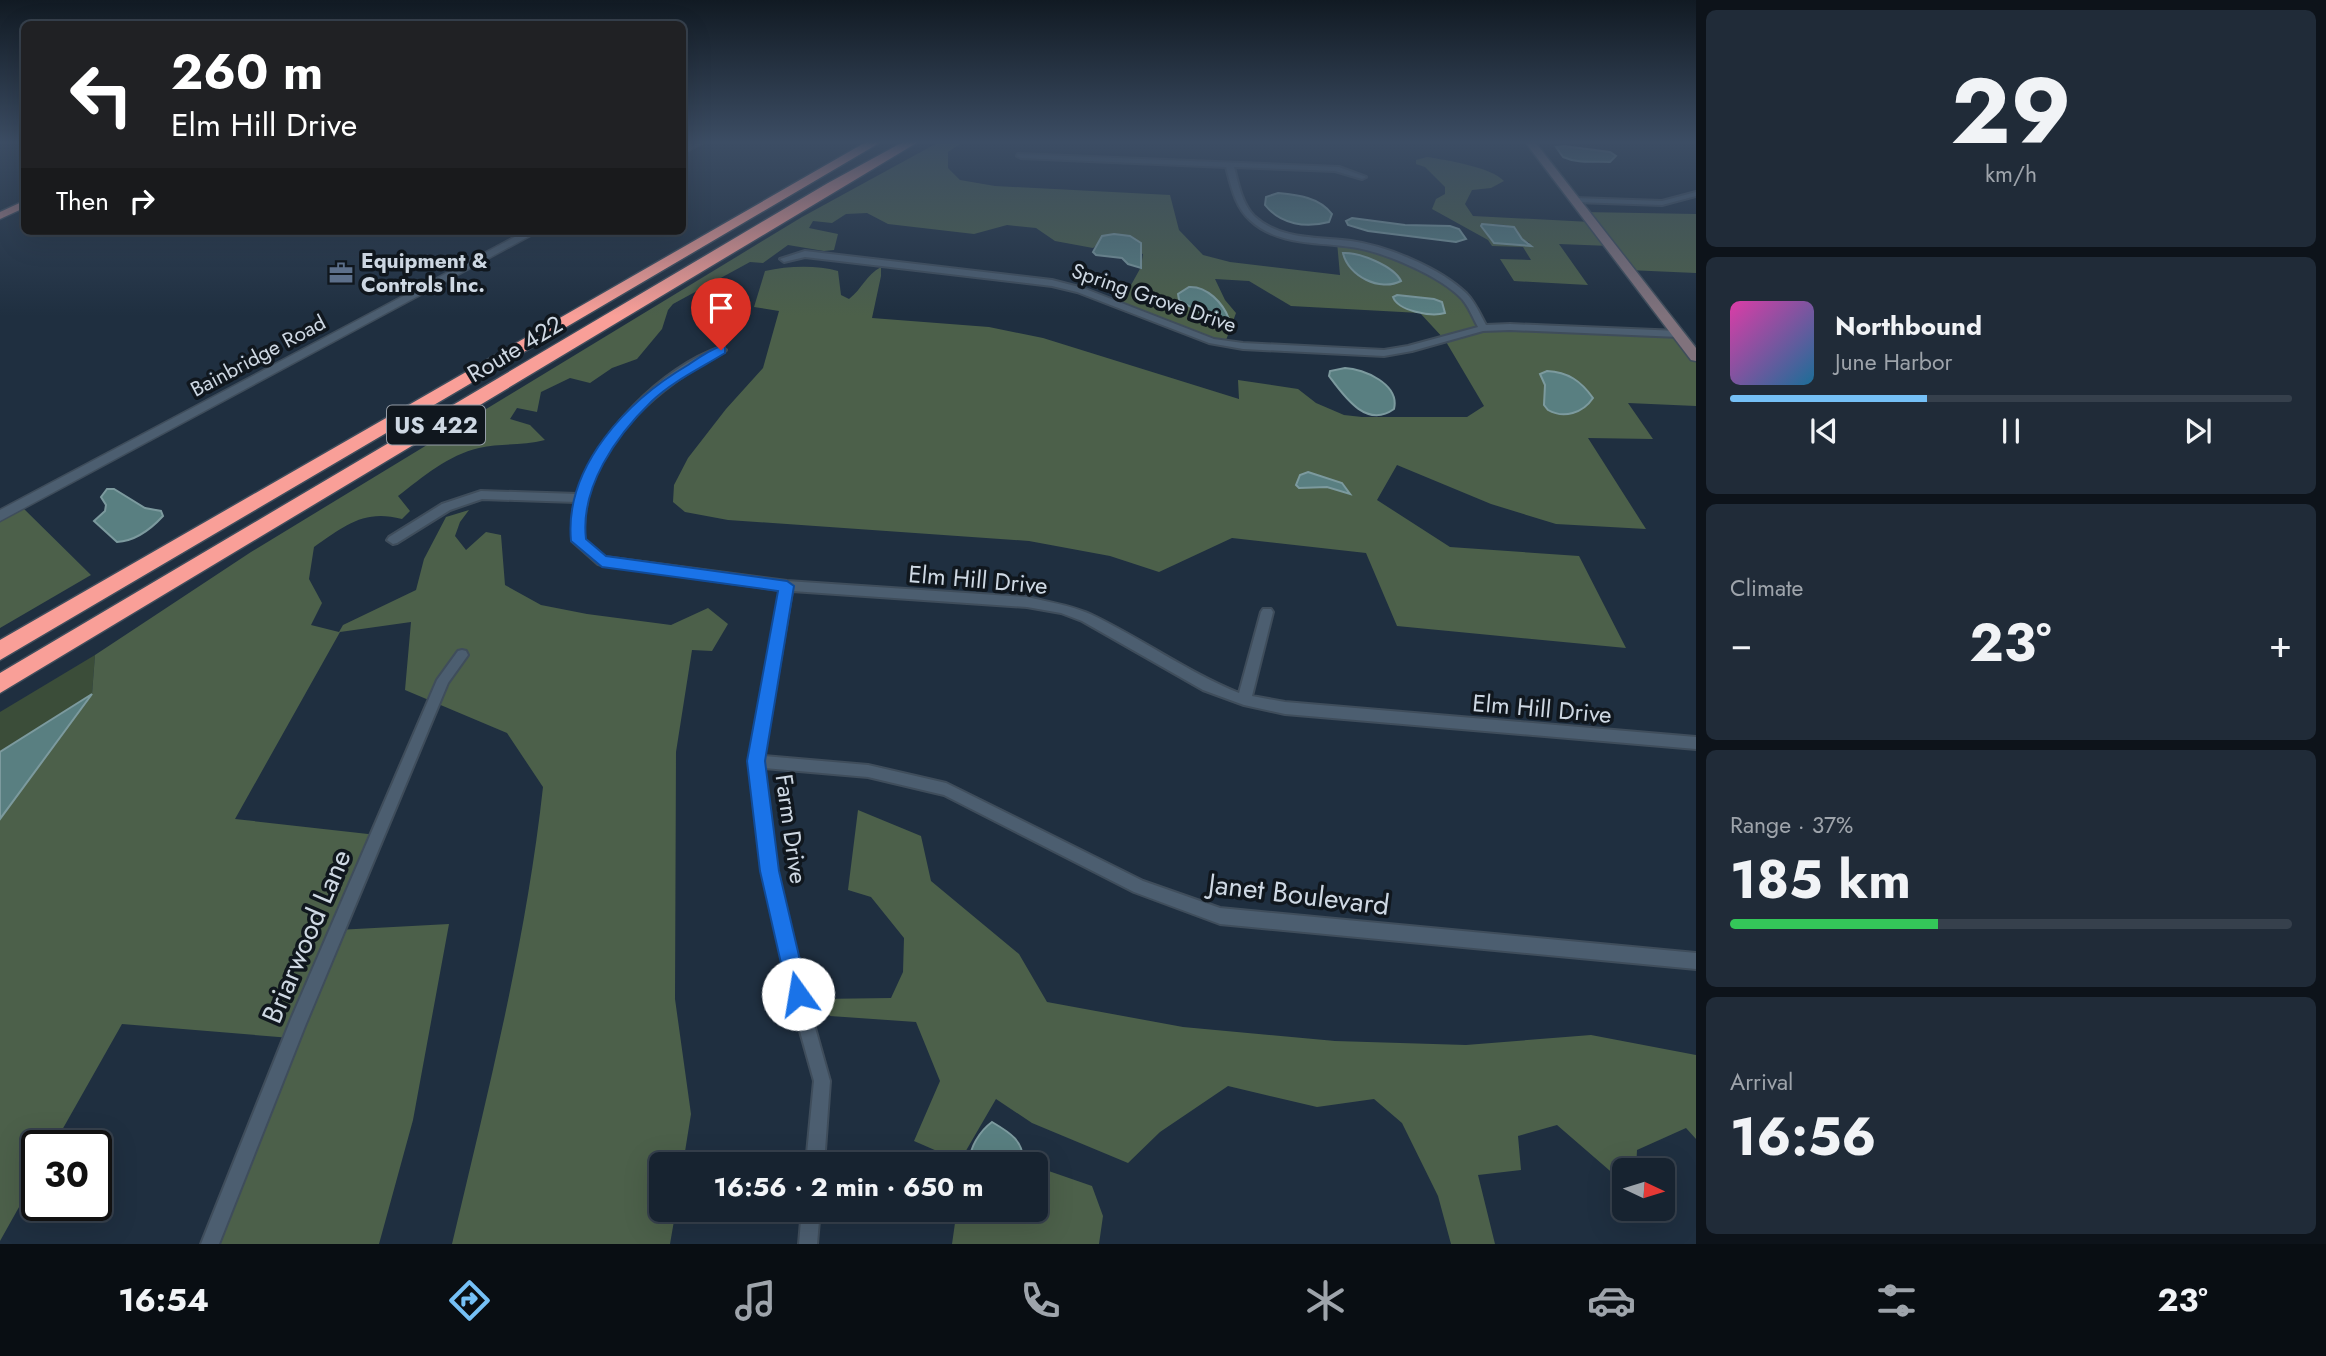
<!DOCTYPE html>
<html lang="en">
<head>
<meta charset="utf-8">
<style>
	:root { --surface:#172330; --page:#202b38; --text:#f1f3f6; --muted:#9ea4ab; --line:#36404c; --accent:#75c0f6 }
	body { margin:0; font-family:Jost,sans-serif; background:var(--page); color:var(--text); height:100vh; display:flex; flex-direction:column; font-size:26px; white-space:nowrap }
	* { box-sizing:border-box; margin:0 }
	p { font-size:23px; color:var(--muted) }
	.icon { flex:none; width:38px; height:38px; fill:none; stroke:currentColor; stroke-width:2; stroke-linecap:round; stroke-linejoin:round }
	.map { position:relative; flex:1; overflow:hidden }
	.sheet { display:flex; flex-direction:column; gap:10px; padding:10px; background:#0d131a; width:630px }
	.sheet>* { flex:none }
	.guide { position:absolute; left:21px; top:21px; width:665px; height:214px; border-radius:10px; box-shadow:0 7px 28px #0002,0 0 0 2px var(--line); background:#202124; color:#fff; overflow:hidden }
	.needle { width:46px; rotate:94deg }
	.controls { position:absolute; left:1612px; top:1158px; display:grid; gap:14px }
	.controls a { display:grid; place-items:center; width:63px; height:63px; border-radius:10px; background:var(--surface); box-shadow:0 7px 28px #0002,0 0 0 2px var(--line); font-size:35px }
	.speed { position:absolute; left:21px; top:1130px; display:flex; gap:14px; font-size:35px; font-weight:700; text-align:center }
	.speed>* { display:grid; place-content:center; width:91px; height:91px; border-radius:50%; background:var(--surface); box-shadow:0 7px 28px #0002,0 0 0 2px var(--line); line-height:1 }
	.speed .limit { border:4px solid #111; border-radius:10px; background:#fff; color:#111 }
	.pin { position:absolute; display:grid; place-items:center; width:60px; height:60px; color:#fff; margin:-72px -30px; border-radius:50% 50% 50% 0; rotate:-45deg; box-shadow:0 0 7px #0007 }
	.pin .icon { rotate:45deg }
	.me { position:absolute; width:77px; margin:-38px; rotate:347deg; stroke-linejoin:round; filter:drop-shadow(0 0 5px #0008) }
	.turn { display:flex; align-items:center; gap:24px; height:147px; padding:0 35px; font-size:32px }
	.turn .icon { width:91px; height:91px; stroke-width:2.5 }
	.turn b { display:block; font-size:49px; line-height:60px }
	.then { display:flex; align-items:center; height:66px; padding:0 35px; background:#0003; gap:14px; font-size:26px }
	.big { font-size:52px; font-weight:700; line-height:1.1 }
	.sheet .widget { flex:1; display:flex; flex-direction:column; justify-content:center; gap:10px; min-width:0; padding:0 24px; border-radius:10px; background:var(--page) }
	.sheet .dial { align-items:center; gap:0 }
	.dial b { font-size:91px; line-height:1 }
	.song { display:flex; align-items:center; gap:21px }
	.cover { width:84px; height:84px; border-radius:10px; background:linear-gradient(135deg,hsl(320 70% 55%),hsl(200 70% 35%)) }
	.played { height:7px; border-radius:4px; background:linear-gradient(90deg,var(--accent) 35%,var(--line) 35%) }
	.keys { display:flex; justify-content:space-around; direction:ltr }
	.heat { display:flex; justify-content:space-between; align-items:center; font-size:38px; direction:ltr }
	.charge { height:10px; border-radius:5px; background:linear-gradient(90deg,#34c759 37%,var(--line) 0) }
	.trip { position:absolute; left:649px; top:1152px; width:399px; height:70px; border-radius:10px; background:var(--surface); box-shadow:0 7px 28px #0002,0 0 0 2px var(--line); font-weight:700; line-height:70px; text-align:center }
	.dock { display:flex; height:112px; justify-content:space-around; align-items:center; background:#090e13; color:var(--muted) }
	.dock .icon { width:49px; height:49px }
	.dock .active { color:var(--accent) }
	.dock b { font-size:32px; color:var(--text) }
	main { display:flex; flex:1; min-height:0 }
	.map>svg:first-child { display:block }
	.green { fill:#3b4d39 }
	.forest { fill:#4c604a; fill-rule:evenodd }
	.water { fill:#597f81; stroke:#7c9a9e; stroke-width:2 }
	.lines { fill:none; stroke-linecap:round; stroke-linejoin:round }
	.minor-casing { stroke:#3f4d5b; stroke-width:4 }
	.tertiary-casing { stroke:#3f4d5b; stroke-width:3 }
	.secondary-casing { stroke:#3f4d5b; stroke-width:3 }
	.primary-casing { stroke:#3f4d5b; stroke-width:3 }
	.motorway-casing { stroke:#3f4d5b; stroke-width:3 }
	.minor { fill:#4c5e70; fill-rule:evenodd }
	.tertiary { fill:#4c5e70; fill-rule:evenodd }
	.secondary { fill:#80727c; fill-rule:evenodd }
	.primary { fill:#b48588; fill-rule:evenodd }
	.motorway { fill:#f99f98; fill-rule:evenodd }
	.route { fill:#1a73e8; stroke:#114b97; stroke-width:2 }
	.labels { text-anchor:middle; stroke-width:7; stroke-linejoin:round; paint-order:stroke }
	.far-poi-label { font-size:21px; font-weight:bold; fill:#ced8e3; stroke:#10171e; text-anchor:start }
	.far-street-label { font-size:21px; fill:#ced8e3; stroke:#10171e }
	.shield { fill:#10171e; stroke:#959ea8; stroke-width:2 }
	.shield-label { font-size:23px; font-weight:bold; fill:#ced8e3 }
	.street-label { font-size:24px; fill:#ced8e3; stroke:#10171e }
	.near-street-label { font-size:28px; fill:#ced8e3; stroke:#10171e }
</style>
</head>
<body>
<main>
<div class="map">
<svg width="1696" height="1244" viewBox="0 0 1696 1244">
	<rect width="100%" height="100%" fill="#1f2f40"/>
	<path class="green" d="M95,655L92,694L0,752V712Z"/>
	<path class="forest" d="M939,142H963L948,152V168L960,180L995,186L1170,195L1179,230L1203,255L1230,262L1340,275L1337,242L1367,246L1418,267L1466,299L1483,328L1676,336L1696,362V406L1628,403L1653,439L1588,438L1646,529L1556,524L1491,504L1397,465L1377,500L1450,547L1579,556L1626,648L1397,626L1366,553L1232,538L1159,572L1110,556L1029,541L728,520L685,512L673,502L674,485L688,458L726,409L763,368L779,311L754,307L765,271C788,266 816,265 838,271L841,295L849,299C862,289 866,275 881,267V276L872,318L989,327L1043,338L1239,399L1238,380L1298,389L1316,403L1344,415L1362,417H1467L1484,406L1445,340L1420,313L1291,306L1249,281L1215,279L1225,300L1236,313L1225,343L1120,305L1141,267L1143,254L1100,242L1093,248L1055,241L1036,228L1007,225L974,234L888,224L867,213L846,214L832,223L813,221L809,228L838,234L834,250L824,251L788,245L763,263L750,262L673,304L668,310L662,329L637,359L612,368L590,383L570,378L541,392L537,412L517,408L510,419L530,425L545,440C523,446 500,443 479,448C448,455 423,477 398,496L410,511L402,519C363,509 345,526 314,547L309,579L322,603L311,625L339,632L343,625L416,590L424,559L446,517L469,510L460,522L455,536L466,550L486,532L501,535L505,585L541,605L587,614L671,625L708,608L728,624L712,651L692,650L676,752L675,999L691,1114L683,1164H662V1209H676L670,1244H452C488,1092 526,942 543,787L507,733L405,690L411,622L340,632L235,819L377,835L337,930L449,924L413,1120L379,1244H210L291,1038L122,1024L53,1146H37V1175L0,1241V819L92,694L95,655L251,552L802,217Z
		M1427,157C1446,160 1491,167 1504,181L1491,188L1472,190L1465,204L1473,216L1591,222L1584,212L1696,214V273L1628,270L1610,246L1559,244L1588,285L1514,281L1500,259L1531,260L1523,247L1492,246L1488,240L1432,209L1436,199L1445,194V187L1425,167L1416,164V160ZM1486,224L1505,225L1517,230L1522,239L1530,243H1494L1489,238Z
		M20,505L91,575L0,628V516Z
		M858,810L921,836L931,881L1019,954L1047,1002L1183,1027L1335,1041L1466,1045L1591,1035L1696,1055V1139L1686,1128L1637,1150L1636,1171H1624V1183L1557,1125L1518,1136L1521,1170L1478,1175L1495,1244H1451L1438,1196L1402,1123L1374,1099L1317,1107L1228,1086L1160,1132L1128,1163L1032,1123L996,1099L960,1161L914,1141L940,1081L916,1022L830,1016L819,999L891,998L903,972L904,938L871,897L848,890Z
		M1040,1168L1092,1186L1103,1216L1099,1244H952L957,1209H1036V1169Z"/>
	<path class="water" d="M1564,146L1610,152L1616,156L1610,162C1592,161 1579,164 1563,157L1556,147Z
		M1278,193C1298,195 1319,197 1332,214L1329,222C1306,228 1281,225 1265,205L1266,197Z
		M1352,218L1405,225L1450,226L1459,229L1466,239L1456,242L1368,231L1348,225L1346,221Z
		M1482,224L1514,227L1522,239L1531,246L1494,243L1481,226Z
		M1114,234L1130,236L1141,243V268L1128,264L1122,258L1096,255L1093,252L1102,236Z
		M1343,253C1359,252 1394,266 1401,281C1380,292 1348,276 1343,253Z
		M1189,287C1207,286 1223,303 1229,319L1214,321L1179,300L1178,294Z
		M1397,295L1434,299L1442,302L1445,313C1431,317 1398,311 1393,297Z
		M1345,368C1364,369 1400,384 1394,409C1366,429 1344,396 1329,376L1330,371Z
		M1547,371C1568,372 1581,381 1593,398C1583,413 1564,419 1548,410L1544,405L1545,385L1540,374Z
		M1308,472L1342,483L1350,494L1327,487L1299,488L1296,485L1300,475Z
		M107,489H114L145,508L161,511L163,516C151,529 135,541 117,542L94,521L105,511L106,505L101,497Z
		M92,694L0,819V752Z
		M992,1122C1009,1132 1025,1141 1023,1164H971C967,1149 981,1130 992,1122Z"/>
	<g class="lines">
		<g class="minor-casing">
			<path id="minor" d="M1018,154L1339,167L1366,177L1362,179L1335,171L1234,167C1238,183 1242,204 1254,216C1280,240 1318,237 1351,241C1387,246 1440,268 1466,293C1475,302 1480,314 1486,325L1510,324L1679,331L1684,334L1679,337L1510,330L1483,331L1412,351L1384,356L1243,349L1209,343L1077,292L1052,286L805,257L784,262L780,259L805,251L1052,280L1083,288L1214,339L1243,343L1384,350L1408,346L1478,327C1473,318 1469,307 1462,299C1441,276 1382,251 1351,247C1318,242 1276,245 1250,220C1235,207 1231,185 1226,167L1021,158L1017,156Z
				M1696,192V196L1662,205L1575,202L1571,200L1575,198L1662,201Z
				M721,347L726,350L724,352C664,383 593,440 585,513C584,521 584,531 584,539L605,557L787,581L1027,597C1048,602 1070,605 1090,614C1141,638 1187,672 1239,693L1261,612L1263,609H1271L1273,612L1252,696L1285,702L1696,737V749L1285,714L1244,705L1203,690L1082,621L1061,613L1027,607L792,591L764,756L868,765L946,783L1143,881L1220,908L1696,953V969L1220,924L1134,892L944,795L868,777L764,768L776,871L806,994L804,1000L798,1002L792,1000L762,871L749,761L780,590L602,565L598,564L572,541L573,511L576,502L482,499L450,510L397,543L393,544L387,540L389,537L442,504L481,491L578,494C596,434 662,367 721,347Z
				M462,650L466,651L468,655L448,683L305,1026L219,1244H201L291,1019L437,680L458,651Z
				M802,1002L808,1004L810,1010L830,1081L824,1164H806L814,1081L794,1010L796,1004Z
				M802,1209H820L817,1244H799Z"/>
		</g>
		<g class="tertiary-casing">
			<path id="tertiary" d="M693,142H705L682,154V147Z
				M526,231H539L0,521V510Z"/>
		</g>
		<g class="secondary-casing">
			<path id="secondary" d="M1525,142H1535L1696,348V361L1691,360Z"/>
		</g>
		<g class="primary-casing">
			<path id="primary" d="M24,201V208L0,219V212Z"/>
		</g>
		<g class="motorway-casing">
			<path id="motorway" d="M866,142H881L0,660V640Z
				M903,142H918L0,693V673L828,183Z"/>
		</g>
		<use href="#minor" class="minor"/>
		<use href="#tertiary" class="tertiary"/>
		<use href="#secondary" class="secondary"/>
		<use href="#primary" class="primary"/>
		<use href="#motorway" class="motorway"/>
	</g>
	<linearGradient id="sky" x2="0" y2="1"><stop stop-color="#111a23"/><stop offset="0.45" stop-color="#3c4d64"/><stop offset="1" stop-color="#3c4d64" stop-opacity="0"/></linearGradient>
	<rect width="1696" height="316" fill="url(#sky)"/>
	<path class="route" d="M721,346L725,347V353C701,368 673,381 652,401C616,436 580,487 586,539L606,556L787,581L794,586L765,761L779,871L808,994L805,1002L798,1005L791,1002L788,994L760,871L747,761L778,591L602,567L571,541C564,466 628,400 688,365C698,358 709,350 721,346Z"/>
	<defs>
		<g id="office-bare" transform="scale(1.89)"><path d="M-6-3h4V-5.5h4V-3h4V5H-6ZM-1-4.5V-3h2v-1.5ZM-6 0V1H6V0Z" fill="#5c6f8a" stroke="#10171e" stroke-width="2.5" paint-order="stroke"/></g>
	</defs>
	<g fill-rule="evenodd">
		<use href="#office-bare" x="341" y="273"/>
	</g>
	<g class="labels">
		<g class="far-poi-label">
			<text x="361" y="268">Equipment &amp;<tspan x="361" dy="24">Controls Inc.</tspan></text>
		</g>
		<g class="far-street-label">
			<text transform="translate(1154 298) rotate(19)" y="7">Spring Grove Drive</text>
			<text transform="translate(258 356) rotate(-28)" y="7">Bainbridge Road</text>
		</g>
		<rect class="shield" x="387" y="405.5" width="98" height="39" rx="5"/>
		<g class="shield-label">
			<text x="436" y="433">US 422</text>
		</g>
		<g class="street-label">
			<text transform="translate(515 349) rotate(-31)" y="8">Route 422</text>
			<text transform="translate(978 580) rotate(5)" y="8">Elm Hill Drive</text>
			<text transform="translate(1542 709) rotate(5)" y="8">Elm Hill Drive</text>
			<text transform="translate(791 829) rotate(82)" y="8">Farm Drive</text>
		</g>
		<g class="near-street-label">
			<text transform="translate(1299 894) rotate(7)" y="10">Janet Boulevard</text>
			<text transform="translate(306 936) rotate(-67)" y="10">Briarwood Lane</text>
		</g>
	</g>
</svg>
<div class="controls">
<a><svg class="needle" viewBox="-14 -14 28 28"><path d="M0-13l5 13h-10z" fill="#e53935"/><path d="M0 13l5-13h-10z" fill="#9ea4ab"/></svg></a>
</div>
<div class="speed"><div class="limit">30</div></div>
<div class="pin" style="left:721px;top:350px;background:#d93025"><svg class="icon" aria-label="arrive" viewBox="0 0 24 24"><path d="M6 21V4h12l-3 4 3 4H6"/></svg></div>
<svg class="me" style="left:798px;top:994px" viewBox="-20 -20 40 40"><circle r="19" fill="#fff"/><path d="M0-13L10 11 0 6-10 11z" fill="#1a73e8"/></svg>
<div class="trip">16:56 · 2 min · 650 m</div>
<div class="guide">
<div class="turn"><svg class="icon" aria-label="left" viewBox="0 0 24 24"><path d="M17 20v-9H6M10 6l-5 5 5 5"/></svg><div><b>260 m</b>Elm Hill Drive</div></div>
<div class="then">Then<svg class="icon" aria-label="right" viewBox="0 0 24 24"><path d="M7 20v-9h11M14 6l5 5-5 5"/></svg></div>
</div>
</div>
<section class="sheet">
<div class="widget dial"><b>29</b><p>km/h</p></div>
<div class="widget">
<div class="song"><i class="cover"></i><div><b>Northbound</b><p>June Harbor</p></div></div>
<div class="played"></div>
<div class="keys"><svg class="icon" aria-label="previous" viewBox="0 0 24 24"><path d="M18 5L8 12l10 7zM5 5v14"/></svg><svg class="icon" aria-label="pause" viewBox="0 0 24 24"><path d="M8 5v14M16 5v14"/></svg><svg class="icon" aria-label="next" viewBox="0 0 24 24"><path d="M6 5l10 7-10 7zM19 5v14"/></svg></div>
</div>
<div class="widget"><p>Climate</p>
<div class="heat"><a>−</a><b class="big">23°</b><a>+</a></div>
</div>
<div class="widget"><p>Range · 37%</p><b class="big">185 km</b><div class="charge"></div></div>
<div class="widget"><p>Arrival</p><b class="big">16:56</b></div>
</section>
</main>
<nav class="dock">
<b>16:54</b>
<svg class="icon active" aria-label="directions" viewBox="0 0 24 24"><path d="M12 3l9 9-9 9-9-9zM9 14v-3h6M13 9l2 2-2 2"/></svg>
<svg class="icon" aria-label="music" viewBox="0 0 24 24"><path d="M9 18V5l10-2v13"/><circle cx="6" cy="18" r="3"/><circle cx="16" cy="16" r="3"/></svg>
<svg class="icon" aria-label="phone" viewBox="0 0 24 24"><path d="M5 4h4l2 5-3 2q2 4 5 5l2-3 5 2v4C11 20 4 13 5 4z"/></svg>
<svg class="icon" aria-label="climate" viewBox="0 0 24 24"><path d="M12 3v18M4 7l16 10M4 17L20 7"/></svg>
<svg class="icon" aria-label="car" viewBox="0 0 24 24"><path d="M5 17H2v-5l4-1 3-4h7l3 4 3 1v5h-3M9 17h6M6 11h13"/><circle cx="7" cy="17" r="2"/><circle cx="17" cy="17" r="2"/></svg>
<svg class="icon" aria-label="filters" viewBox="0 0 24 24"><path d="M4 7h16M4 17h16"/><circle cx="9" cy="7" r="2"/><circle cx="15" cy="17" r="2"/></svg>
<b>23°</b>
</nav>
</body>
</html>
